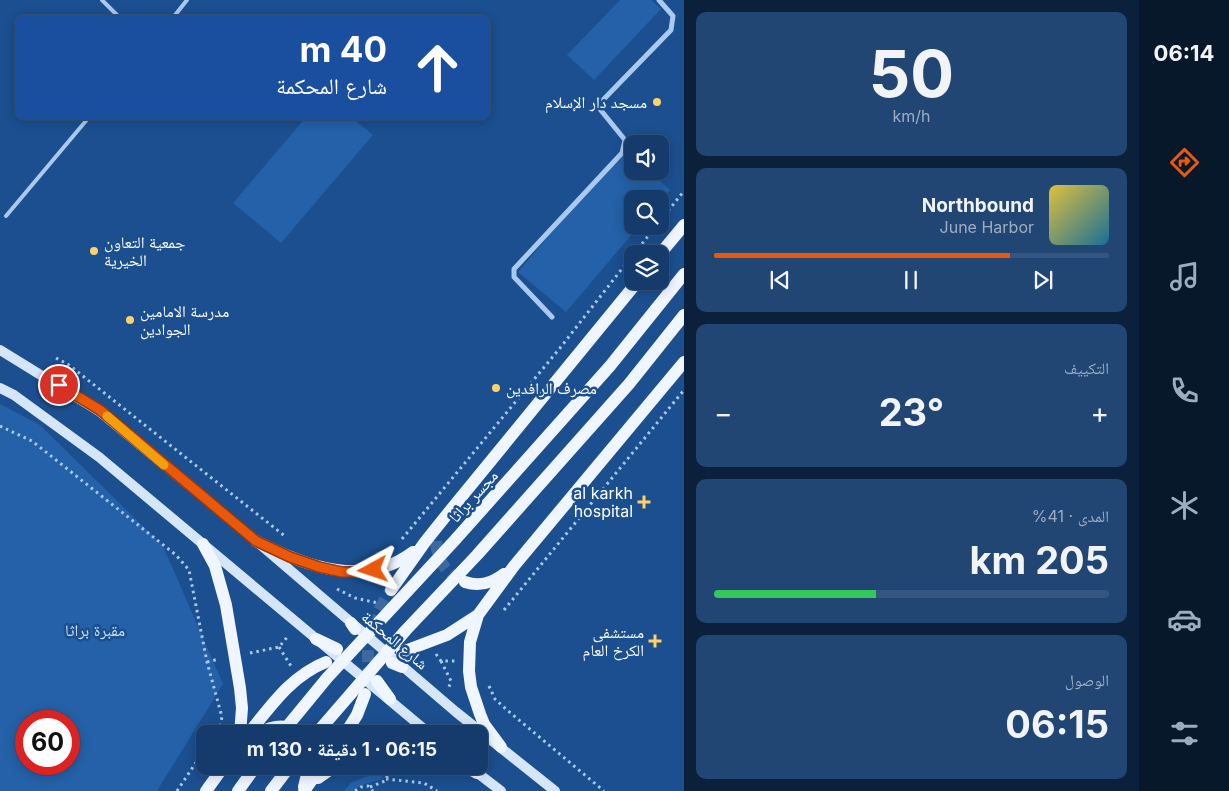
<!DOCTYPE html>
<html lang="ar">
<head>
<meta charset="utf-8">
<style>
	:root { --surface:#143b6b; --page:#214673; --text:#f1f3f6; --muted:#9dadc1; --line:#33557e; --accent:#ea580c }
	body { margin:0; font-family:Inter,"Noto Naskh Arabic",sans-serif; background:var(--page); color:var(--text); direction:rtl; height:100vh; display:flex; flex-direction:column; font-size:19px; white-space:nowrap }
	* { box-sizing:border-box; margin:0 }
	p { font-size:16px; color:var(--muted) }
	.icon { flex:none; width:28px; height:28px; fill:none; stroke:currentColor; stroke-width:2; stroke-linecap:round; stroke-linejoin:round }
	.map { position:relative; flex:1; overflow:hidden; direction:ltr }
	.details { display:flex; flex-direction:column; gap:12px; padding:12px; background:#0b203b; width:455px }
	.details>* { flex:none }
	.top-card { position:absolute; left:15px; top:15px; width:475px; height:105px; border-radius:10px; box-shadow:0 2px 12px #0003,0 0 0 1px var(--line); direction:rtl; background:#1a4fa0; color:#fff; overflow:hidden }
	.buttons { position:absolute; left:624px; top:135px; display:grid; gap:10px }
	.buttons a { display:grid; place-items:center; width:45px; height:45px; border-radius:10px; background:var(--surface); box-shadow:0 2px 12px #0003,0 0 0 1px var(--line); font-size:25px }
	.speed { position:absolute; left:15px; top:710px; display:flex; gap:10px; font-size:25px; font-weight:700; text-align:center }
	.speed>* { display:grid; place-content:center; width:65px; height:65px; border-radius:50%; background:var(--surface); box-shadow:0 2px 12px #0003,0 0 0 1px var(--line); line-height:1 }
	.speed .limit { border:8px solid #d22; background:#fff; color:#111 }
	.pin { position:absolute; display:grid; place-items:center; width:42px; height:42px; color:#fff; margin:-21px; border:2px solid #fff; border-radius:50%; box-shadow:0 1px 5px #0007 }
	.me { position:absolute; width:55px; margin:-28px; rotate:265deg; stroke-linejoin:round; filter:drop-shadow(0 0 4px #0008) }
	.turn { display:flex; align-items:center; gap:18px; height:105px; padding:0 20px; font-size:22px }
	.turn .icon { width:65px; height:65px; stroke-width:2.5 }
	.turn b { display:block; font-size:35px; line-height:42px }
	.big { font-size:38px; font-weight:700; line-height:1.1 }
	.details .widget { flex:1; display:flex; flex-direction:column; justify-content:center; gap:8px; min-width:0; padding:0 18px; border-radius:10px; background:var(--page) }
	.details .dial { align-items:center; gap:0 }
	.dial b { font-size:65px; line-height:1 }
	.song { display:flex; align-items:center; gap:15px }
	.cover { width:60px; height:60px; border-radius:8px; background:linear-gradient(135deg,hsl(50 70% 55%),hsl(200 70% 35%)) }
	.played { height:5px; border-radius:2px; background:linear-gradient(90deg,var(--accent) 75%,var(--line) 75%) }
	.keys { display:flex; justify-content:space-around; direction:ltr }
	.heat { display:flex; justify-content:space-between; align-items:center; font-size:28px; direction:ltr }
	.charge { height:8px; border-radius:4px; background:linear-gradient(90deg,#34c759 41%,var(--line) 0) }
	.trip { position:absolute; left:196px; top:725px; width:292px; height:50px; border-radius:10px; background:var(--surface); box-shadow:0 2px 12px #0003,0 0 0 1px var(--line); font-weight:700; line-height:50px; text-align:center; direction:rtl }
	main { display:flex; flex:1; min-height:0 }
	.tab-bar { display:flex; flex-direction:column; width:90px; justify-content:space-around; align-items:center; background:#08182b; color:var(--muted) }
	.tab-bar .icon { width:35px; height:35px }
	.tab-bar .active { color:var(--accent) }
	.tab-bar b { font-size:22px; color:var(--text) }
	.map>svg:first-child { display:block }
	.green { fill:#2461a8; fill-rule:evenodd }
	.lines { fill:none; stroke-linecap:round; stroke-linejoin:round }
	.primary-tunnel { stroke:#3d69a0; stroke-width:12; stroke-dasharray:12 6; stroke-linecap:butt }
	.path { stroke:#a9c9ee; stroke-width:3; stroke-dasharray:2.5 4; stroke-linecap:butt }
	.service { stroke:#a9c9ee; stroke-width:4 }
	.minor { stroke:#a9c9ee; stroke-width:5 }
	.secondary { stroke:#d6e6fa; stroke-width:10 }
	.primary { stroke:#f0f6ff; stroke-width:12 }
	.primary-bridge { stroke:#f0f6ff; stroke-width:12 }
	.route-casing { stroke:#983908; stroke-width:12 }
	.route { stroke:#ea580c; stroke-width:9 }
	.slow { stroke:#f59e0b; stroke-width:9 }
	.poi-dot { fill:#ffd166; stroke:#1b4f8f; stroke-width:2 }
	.labels { text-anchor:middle; stroke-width:5; stroke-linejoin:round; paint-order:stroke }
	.poi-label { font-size:16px; fill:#fff; stroke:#1b4f8f; text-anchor:end }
	.street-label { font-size:16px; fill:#fff; stroke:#1b4f8f }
	.park-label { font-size:16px; fill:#cfe3fa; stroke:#1b4f8f }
</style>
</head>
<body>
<main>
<nav class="tab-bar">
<b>06:14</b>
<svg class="icon active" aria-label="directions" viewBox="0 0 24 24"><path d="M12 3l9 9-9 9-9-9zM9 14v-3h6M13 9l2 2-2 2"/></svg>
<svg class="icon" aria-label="music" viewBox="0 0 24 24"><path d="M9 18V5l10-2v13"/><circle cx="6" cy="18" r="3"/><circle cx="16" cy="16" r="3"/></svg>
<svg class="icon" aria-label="phone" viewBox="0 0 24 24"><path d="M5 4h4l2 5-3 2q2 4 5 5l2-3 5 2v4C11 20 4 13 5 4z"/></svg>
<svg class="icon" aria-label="climate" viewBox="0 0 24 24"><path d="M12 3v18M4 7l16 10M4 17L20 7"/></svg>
<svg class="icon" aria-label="car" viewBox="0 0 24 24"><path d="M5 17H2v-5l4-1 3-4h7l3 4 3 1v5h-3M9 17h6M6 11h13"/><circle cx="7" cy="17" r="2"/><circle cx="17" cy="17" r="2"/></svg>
<svg class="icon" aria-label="filters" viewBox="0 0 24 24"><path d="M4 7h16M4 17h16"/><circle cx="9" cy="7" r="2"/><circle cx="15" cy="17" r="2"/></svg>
</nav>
<section class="details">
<div class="widget dial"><b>50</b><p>km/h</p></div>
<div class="widget">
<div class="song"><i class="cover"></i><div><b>Northbound</b><p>June Harbor</p></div></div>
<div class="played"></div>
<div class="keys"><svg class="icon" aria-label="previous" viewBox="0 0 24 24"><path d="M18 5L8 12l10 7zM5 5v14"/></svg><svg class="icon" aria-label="pause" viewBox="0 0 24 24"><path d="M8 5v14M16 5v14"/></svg><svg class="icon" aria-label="next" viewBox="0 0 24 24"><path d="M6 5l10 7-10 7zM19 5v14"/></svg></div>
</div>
<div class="widget"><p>التكييف</p>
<div class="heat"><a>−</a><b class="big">23°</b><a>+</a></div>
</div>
<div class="widget"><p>المدى · 41%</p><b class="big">205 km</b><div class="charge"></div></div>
<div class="widget"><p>الوصول</p><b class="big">06:15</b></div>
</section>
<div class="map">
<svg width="684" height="791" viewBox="0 0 684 791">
	<rect width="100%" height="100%" fill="#1b4f8f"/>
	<path class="green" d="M620,0H651L661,9L594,80L567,55Z
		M307,116H350L373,135L281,243L233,203Z
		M623,149L632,157V171H649L670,190L660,202V199H632V226H639L566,312L518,272Z
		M0,404L40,425L163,546L223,684L157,791H0ZM69,721V764H26V721Z
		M381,770L383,779L361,785L353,791H344L351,783Z"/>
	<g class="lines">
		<path class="primary-tunnel" d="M436,541C437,560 446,575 465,582
			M369,680C369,671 368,664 368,656C367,631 377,611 391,590"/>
		<path class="path" d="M660,221L684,191
			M634,254L656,226
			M56,358L69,365L286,537
			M0,426L32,441L176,555L189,570L207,662L222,717L220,726L215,734
			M402,539L560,348L632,256
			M337,589L355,598L378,603
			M504,610L684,390
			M279,647L291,666
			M250,653L279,647L289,635
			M436,654L441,661H456
			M441,661L451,681L449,687
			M207,662L219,659
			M489,686L495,699L507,710L604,791
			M367,727L378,731L390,734
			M386,779L424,783L437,791
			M370,787L385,781L387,777L384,766
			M177,791L205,749
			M355,791L361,787L368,786L373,791"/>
		<path class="service" d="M102,0L121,19
			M172,19L187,0
			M6,216L90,116"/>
		<path class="minor" d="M552,317L514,277V269L622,153L625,140L599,108L601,102L671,30L673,16L659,0"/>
		<path class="secondary" d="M0,350L99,411L256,541L456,712L555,791
			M0,388L14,395L99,457L430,734
			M471,768L501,791"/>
		<path class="primary" d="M660,254L684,225
			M256,541C305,566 364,589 413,552
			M203,544L215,566L226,605L240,688L242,708L240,734
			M465,582C480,587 492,583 504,574
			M391,590L425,542L449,512L638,281
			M351,623L355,629
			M316,639L337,649
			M402,652L447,635L478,615
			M392,663L402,667
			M377,681L390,699
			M248,734C271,706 291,676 326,662
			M258,734C273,725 287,723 301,734
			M345,734L357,715L365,694
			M501,747L484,724L480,714L471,687L469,671L470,642L478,615L514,566L684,362
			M465,766L477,773
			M318,778L335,766
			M304,787L309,766
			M206,791L224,766
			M238,791L256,766
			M271,791L290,766
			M304,791L322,766"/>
		<path class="primary-bridge" d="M281,734L327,678L455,540L610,366L684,274
			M316,734L406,630L477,555L629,384L684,315"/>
	</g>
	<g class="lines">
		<g class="route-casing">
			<path id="route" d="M59,385L100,410L256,541L290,557L319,567L342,572H362L373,570"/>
		</g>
		<use href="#route" class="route"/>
		<path class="slow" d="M107,416L164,465"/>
	</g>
	<g class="poi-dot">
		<circle cx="657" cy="102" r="5"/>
		<circle cx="94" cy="251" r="5"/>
		<circle cx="130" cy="320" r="5"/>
		<circle cx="496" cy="388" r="5"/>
		<path d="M641.5 494.5h5v5h5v5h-5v5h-5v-5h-5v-5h5z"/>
		<path d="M652.5 633.5h5v5h5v5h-5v5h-5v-5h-5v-5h5z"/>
	</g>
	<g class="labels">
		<g class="poi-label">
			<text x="647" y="108">مسجد دار الإسلام</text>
			<text x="104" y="248" text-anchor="start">جمعية التعاون<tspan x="104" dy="18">الخيرية</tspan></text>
			<text x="140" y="317" text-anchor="start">مدرسة الامامين<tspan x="140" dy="18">الجوادين</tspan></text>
			<text x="506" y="394" text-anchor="start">مصرف الرافدين</text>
			<text x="633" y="499">al karkh<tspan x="633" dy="18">hospital</tspan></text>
			<text x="644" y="638">مستشفى<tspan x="644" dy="18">الكرخ العام</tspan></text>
		</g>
		<g class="street-label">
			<text transform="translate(473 496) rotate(-48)" y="6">مجسر براثا</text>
			<text transform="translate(395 640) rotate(40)" y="6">شارع المحكمة</text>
		</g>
		<g class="park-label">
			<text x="95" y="636">مقبرة براثا</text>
		</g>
	</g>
</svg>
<div class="buttons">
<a><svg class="icon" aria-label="sound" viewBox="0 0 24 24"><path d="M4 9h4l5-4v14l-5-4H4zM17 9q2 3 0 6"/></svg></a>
<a><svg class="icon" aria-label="search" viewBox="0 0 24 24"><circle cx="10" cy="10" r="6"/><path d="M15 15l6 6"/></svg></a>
<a><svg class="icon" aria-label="layers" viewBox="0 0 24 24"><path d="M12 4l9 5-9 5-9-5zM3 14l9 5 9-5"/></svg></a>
</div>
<div class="speed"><div class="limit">60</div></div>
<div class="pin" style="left:59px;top:385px;background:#d93025"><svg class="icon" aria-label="arrive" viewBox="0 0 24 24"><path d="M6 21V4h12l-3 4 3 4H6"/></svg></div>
<svg class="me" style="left:373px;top:570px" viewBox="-20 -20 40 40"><path d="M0-17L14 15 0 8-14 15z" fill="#ea580c" stroke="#fff" stroke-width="4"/></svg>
<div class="trip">06:15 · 1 دقيقة · 130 m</div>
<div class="top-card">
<div class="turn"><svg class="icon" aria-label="ahead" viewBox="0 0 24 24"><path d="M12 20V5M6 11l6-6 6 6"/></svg><div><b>40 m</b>شارع المحكمة</div></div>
</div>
</div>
</main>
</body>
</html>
